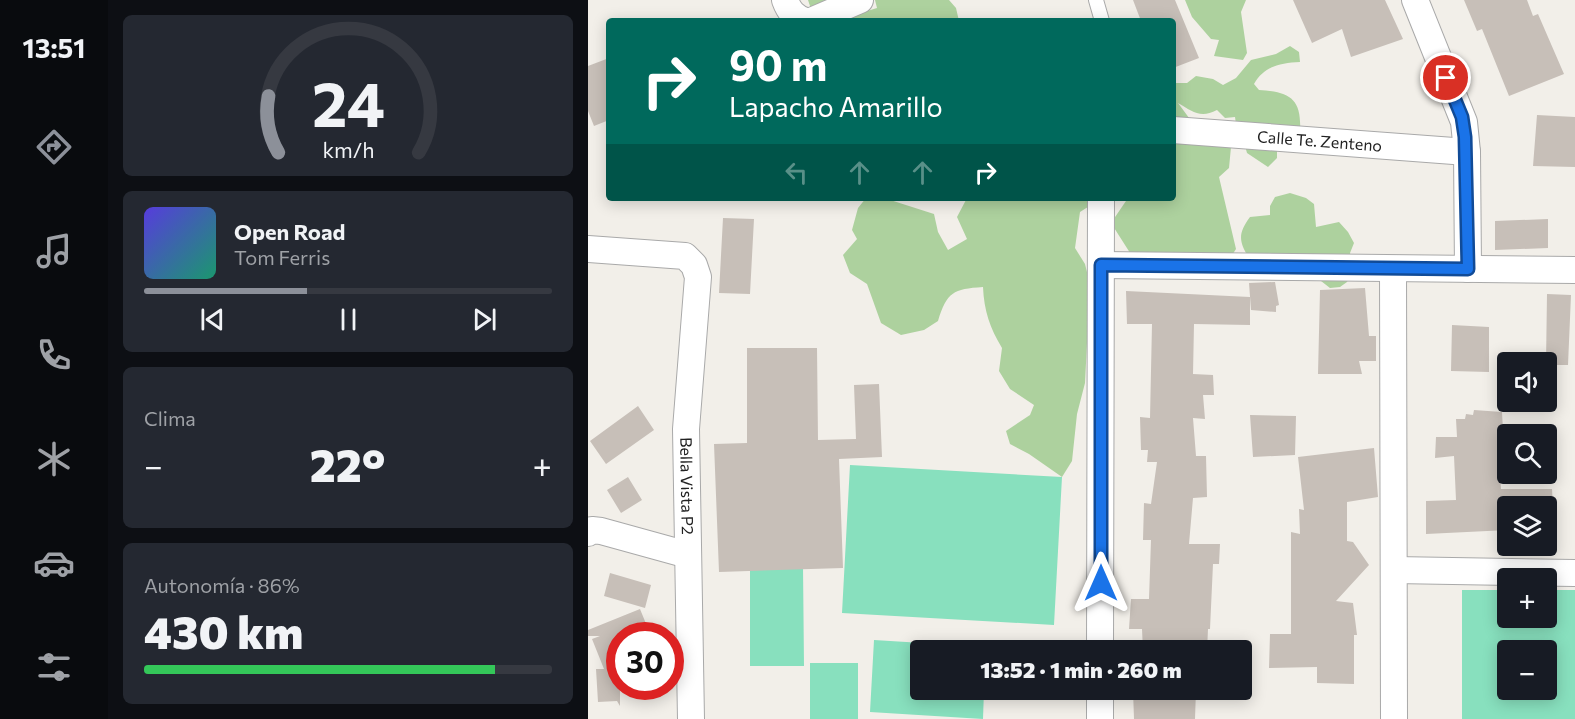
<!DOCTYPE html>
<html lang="es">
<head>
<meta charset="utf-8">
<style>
	:root { --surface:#171b24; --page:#242831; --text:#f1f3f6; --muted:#9ea1a6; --line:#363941; --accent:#8c9099 }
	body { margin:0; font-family:Commissioner,sans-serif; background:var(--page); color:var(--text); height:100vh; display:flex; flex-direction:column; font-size:22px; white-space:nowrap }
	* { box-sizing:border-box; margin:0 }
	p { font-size:20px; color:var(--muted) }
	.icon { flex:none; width:33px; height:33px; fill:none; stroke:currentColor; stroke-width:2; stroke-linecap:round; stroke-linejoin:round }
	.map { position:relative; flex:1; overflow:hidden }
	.details { display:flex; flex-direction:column; gap:15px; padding:15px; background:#0d0f14; width:480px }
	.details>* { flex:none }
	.top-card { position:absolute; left:18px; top:18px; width:570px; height:183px; border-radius:6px; box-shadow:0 3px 15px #0003; background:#00695c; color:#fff; overflow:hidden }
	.fabs { position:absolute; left:909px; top:352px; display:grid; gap:12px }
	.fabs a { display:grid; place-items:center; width:60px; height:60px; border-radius:6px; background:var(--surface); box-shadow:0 3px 15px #0003; font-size:30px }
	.speed { position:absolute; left:18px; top:622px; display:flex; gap:12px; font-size:30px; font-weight:700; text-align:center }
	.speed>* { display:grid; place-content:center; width:78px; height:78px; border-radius:50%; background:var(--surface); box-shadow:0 3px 15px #0003; line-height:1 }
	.speed .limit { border:9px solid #d22; background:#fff; color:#111 }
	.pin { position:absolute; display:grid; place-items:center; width:51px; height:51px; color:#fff; margin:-26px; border:3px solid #fff; border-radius:50%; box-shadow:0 2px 6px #0007 }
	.me { position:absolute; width:66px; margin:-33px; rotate:0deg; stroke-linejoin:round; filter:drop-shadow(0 0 4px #0008) }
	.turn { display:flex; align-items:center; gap:21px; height:126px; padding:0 24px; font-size:27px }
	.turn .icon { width:78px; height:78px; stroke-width:2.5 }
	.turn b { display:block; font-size:42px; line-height:51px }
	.lanes { display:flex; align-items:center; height:57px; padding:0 24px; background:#0003; justify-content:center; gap:30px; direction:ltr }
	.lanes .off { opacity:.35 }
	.big { font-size:45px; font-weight:800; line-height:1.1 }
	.details .card { flex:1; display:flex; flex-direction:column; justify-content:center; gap:9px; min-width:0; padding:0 21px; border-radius:9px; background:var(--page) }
	.details .dial { align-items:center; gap:0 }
	.dial svg { height:156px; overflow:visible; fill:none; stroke:var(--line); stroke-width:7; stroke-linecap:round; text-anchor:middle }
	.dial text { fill:var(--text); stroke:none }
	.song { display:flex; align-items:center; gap:18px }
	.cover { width:72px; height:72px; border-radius:9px; background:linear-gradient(135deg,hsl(250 70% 55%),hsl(160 70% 35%)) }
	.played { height:6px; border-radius:3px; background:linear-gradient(90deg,var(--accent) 40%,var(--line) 40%) }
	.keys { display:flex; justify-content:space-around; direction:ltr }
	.heat { display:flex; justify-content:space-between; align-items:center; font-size:33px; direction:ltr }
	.charge { height:9px; border-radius:4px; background:linear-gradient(90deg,#34c759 86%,var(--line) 0) }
	.trip { position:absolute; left:322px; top:640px; width:342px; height:60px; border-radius:6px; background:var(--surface); box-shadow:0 3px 15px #0003; font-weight:800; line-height:60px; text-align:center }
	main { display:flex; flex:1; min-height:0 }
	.tab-bar { display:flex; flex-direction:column; width:108px; justify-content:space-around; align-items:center; background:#090b0e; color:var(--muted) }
	.tab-bar .icon { width:42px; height:42px }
	.tab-bar .selected { color:var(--accent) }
	.tab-bar b { font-size:27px; color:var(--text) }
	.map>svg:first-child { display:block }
	.forest { fill:#add19e }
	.pitch { fill:#88e0be; fill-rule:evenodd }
	.building { fill:#c7bfb8 }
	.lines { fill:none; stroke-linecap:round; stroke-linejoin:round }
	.lane-casing { stroke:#a9a9a9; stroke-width:16 }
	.street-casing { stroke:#a9a9a9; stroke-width:28 }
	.lane { stroke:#fff; stroke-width:14 }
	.street { stroke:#fff; stroke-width:26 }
	.route-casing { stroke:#114b97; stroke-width:15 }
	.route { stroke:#1a73e8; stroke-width:10 }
	.labels { text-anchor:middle; stroke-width:6; stroke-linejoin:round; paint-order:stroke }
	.street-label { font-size:16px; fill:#222; stroke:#fff }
</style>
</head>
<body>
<main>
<nav class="tab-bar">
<b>13:51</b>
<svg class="icon selected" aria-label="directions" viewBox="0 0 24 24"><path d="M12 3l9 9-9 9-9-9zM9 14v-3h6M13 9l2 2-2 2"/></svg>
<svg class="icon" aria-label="music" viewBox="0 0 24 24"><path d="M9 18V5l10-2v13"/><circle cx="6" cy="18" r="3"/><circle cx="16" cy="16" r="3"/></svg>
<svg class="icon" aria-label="phone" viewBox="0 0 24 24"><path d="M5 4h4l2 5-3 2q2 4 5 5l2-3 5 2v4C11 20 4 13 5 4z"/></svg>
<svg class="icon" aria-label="climate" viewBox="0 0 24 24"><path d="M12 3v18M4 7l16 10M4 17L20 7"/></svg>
<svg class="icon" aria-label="car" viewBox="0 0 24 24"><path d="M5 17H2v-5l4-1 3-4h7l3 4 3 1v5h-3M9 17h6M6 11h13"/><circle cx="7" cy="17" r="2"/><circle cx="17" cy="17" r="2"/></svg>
<svg class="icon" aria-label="filters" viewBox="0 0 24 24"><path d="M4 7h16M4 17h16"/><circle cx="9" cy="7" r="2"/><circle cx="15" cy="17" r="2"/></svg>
</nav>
<section class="details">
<div class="card dial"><svg viewBox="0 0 100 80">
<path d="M14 69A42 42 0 1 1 86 69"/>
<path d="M14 69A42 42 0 0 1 9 40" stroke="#8c9099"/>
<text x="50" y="56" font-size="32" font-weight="700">24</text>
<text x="50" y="72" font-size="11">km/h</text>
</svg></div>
<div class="card">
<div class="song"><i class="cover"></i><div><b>Open Road</b><p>Tom Ferris</p></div></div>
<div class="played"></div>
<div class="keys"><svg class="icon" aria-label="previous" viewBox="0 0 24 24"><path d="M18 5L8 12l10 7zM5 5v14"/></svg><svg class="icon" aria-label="pause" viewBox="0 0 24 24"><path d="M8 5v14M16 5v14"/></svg><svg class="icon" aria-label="next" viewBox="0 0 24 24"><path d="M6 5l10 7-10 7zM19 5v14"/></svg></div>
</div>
<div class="card"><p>Clima</p>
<div class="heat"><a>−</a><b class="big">22°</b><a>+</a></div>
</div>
<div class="card"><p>Autonomía · 86%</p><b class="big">430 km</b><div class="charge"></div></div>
</section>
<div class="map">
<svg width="987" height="719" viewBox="0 0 987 719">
	<rect width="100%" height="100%" fill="#f2efe9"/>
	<path class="forest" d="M220,0H265L276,12L289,8L287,0H361L368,8L371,21H227Z
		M597,0H658L653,12L659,53L655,60L626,56L631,40L623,39L604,17Z
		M702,46L711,52L712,62C692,63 676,66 666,84L671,90C703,92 714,99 712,133L689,146V158L680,167L659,153C656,139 648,130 647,117L637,118L629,110C612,119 604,111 590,103L607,126L643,147L641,168L631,177L648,249L637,266L544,256L523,223L540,198H585V100L588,101L585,97V83H599L608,76L625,79L635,85L648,78L663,60L688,54Z
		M702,193L718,198L726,204L728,227L751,222L760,232L766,243L762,253L766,269L759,282L752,287L742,288L733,281L728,272L663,262C652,243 648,236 662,217L682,215V206L687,197Z
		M278,198H296L346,214L350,232L360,250L379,239L369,217L379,198H514L492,212L487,248L497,264L513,329L499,343L497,383L489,414L484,461L474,477L441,454L422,444L418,431L442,415L446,405L422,389L411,371L414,348C402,328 396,311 395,287C365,289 359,292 350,321L336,330L313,335L293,323L279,284L262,273L255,255L269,239L264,230L270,208Z"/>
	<path class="pitch" d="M262,465L474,477L466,625L254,613Z
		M162,566H215L216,666H162Z
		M874,590H919L920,618H958L959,590H987V719H874ZM920,651H958V690H920Z
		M286,640L399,647V651H333V690H396L395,719L282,712Z
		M222,663H270V719H222Z"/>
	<path class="building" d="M545,0H587L611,58L585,68V21H553Z
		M705,0H797L815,39L763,57L754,29L724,43Z
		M876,0H939L945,16L950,14L976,74L921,96L894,29L889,31Z
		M21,58V120L6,126L0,111V66Z
		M949,115L987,117V167L945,166Z
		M135,218L166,219L162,294L131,293Z
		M960,219V248L907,250V221Z
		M687,282L691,305L688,306V312L663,310L661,283Z
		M777,288L781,336H788V361H771L774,374H730L732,290Z
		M538,291L662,297V325L606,324L605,374L625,375L626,395H615L617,419L605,418L608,456H618L619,497L605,498L601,544H632L631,564H625L622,629H620L619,651H555L554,629H541L543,599H561L563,540H555L556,503L563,504L569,462H559L560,450H553L552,417L562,418L564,324H539Z
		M959,294L983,295L980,365H958V363Z
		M864,325L901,327V372L863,371Z
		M159,348H229L230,440L268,439L266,385L291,384L294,457L251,459L255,568L131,572L126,444L159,443Z
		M50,406L66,430L18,464L2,441Z
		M886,410L914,412L916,449H910L913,489H964L965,507H920V530L838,534V501L868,500L866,456L847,458L848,437H869L868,419H877L878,414L885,415Z
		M662,415L708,416L707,455L665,457Z
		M786,448L790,497L759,502V541L765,542L781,565L748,601L765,603L769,635H766V684L729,683V667L681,668L682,634H703V532L712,534L711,509L716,510L710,457Z
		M40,477L54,500L33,513L19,490Z
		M22,573L63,585L57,608L16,596Z
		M52,609L63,636H32V706L29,701L10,702L8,669H16L4,639L12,636H0V630Z
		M545,690H608L607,719H546Z"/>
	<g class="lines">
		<g class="lane-casing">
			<path id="lane" d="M508,0L514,21"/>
		</g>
		<g class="street-casing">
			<g id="street">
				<path d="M197,0C201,11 206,17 217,21"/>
				<path d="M827,0L876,122L879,152L880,269"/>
				<path d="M223,21L272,0"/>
				<path id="s1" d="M585,130L879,152"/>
				<path id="s2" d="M0,249L97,256L106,265L110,277L98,429L103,719"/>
				<path d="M513,265L987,270"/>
				<path d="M805,269L806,719"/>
				<path d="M0,533L4,530L13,531L100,555"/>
				<path d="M806,570L987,573"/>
				<path d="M512,651L513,198"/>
				<path d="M512,719V690"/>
			</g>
		</g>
		<use href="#lane" class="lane"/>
		<use href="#street" class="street"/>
	</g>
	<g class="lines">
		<g class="route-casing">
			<path id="route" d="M513,583V265L880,269L877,137L874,117L858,78"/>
		</g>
		<use href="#route" class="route"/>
	</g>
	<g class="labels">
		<g class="street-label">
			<text dy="6" stroke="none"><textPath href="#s1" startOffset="147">Calle Te. Zenteno</textPath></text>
			<text dy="6" stroke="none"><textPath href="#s2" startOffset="332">Bella Vista P2</textPath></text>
		</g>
	</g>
</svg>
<div class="fabs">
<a><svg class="icon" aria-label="sound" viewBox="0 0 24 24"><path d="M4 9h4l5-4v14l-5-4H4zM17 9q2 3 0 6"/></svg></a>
<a><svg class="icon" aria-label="search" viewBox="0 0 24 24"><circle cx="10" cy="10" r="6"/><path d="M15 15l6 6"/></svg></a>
<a><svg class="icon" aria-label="layers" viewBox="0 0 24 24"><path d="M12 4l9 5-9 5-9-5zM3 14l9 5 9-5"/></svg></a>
<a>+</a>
<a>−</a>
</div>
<div class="speed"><div class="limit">30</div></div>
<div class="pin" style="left:858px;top:78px;background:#d93025"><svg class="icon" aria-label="arrive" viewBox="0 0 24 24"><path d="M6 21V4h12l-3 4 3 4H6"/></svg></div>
<svg class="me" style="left:513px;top:583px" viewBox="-20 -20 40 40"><path d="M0-17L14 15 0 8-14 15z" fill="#1a73e8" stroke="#fff" stroke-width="4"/></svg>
<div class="trip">13:52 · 1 min · 260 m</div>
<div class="top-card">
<div class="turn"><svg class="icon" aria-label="right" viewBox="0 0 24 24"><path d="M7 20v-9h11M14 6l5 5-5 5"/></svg><div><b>90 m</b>Lapacho Amarillo</div></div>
<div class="lanes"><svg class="icon off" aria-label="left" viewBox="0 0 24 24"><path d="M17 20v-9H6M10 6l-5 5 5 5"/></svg><svg class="icon off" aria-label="ahead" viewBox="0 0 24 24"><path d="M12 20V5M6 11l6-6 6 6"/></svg><svg class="icon off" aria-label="ahead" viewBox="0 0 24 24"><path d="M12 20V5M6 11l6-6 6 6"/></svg><svg class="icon" aria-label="right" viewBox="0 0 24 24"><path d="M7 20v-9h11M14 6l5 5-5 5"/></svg></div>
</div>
</div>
</main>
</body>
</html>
